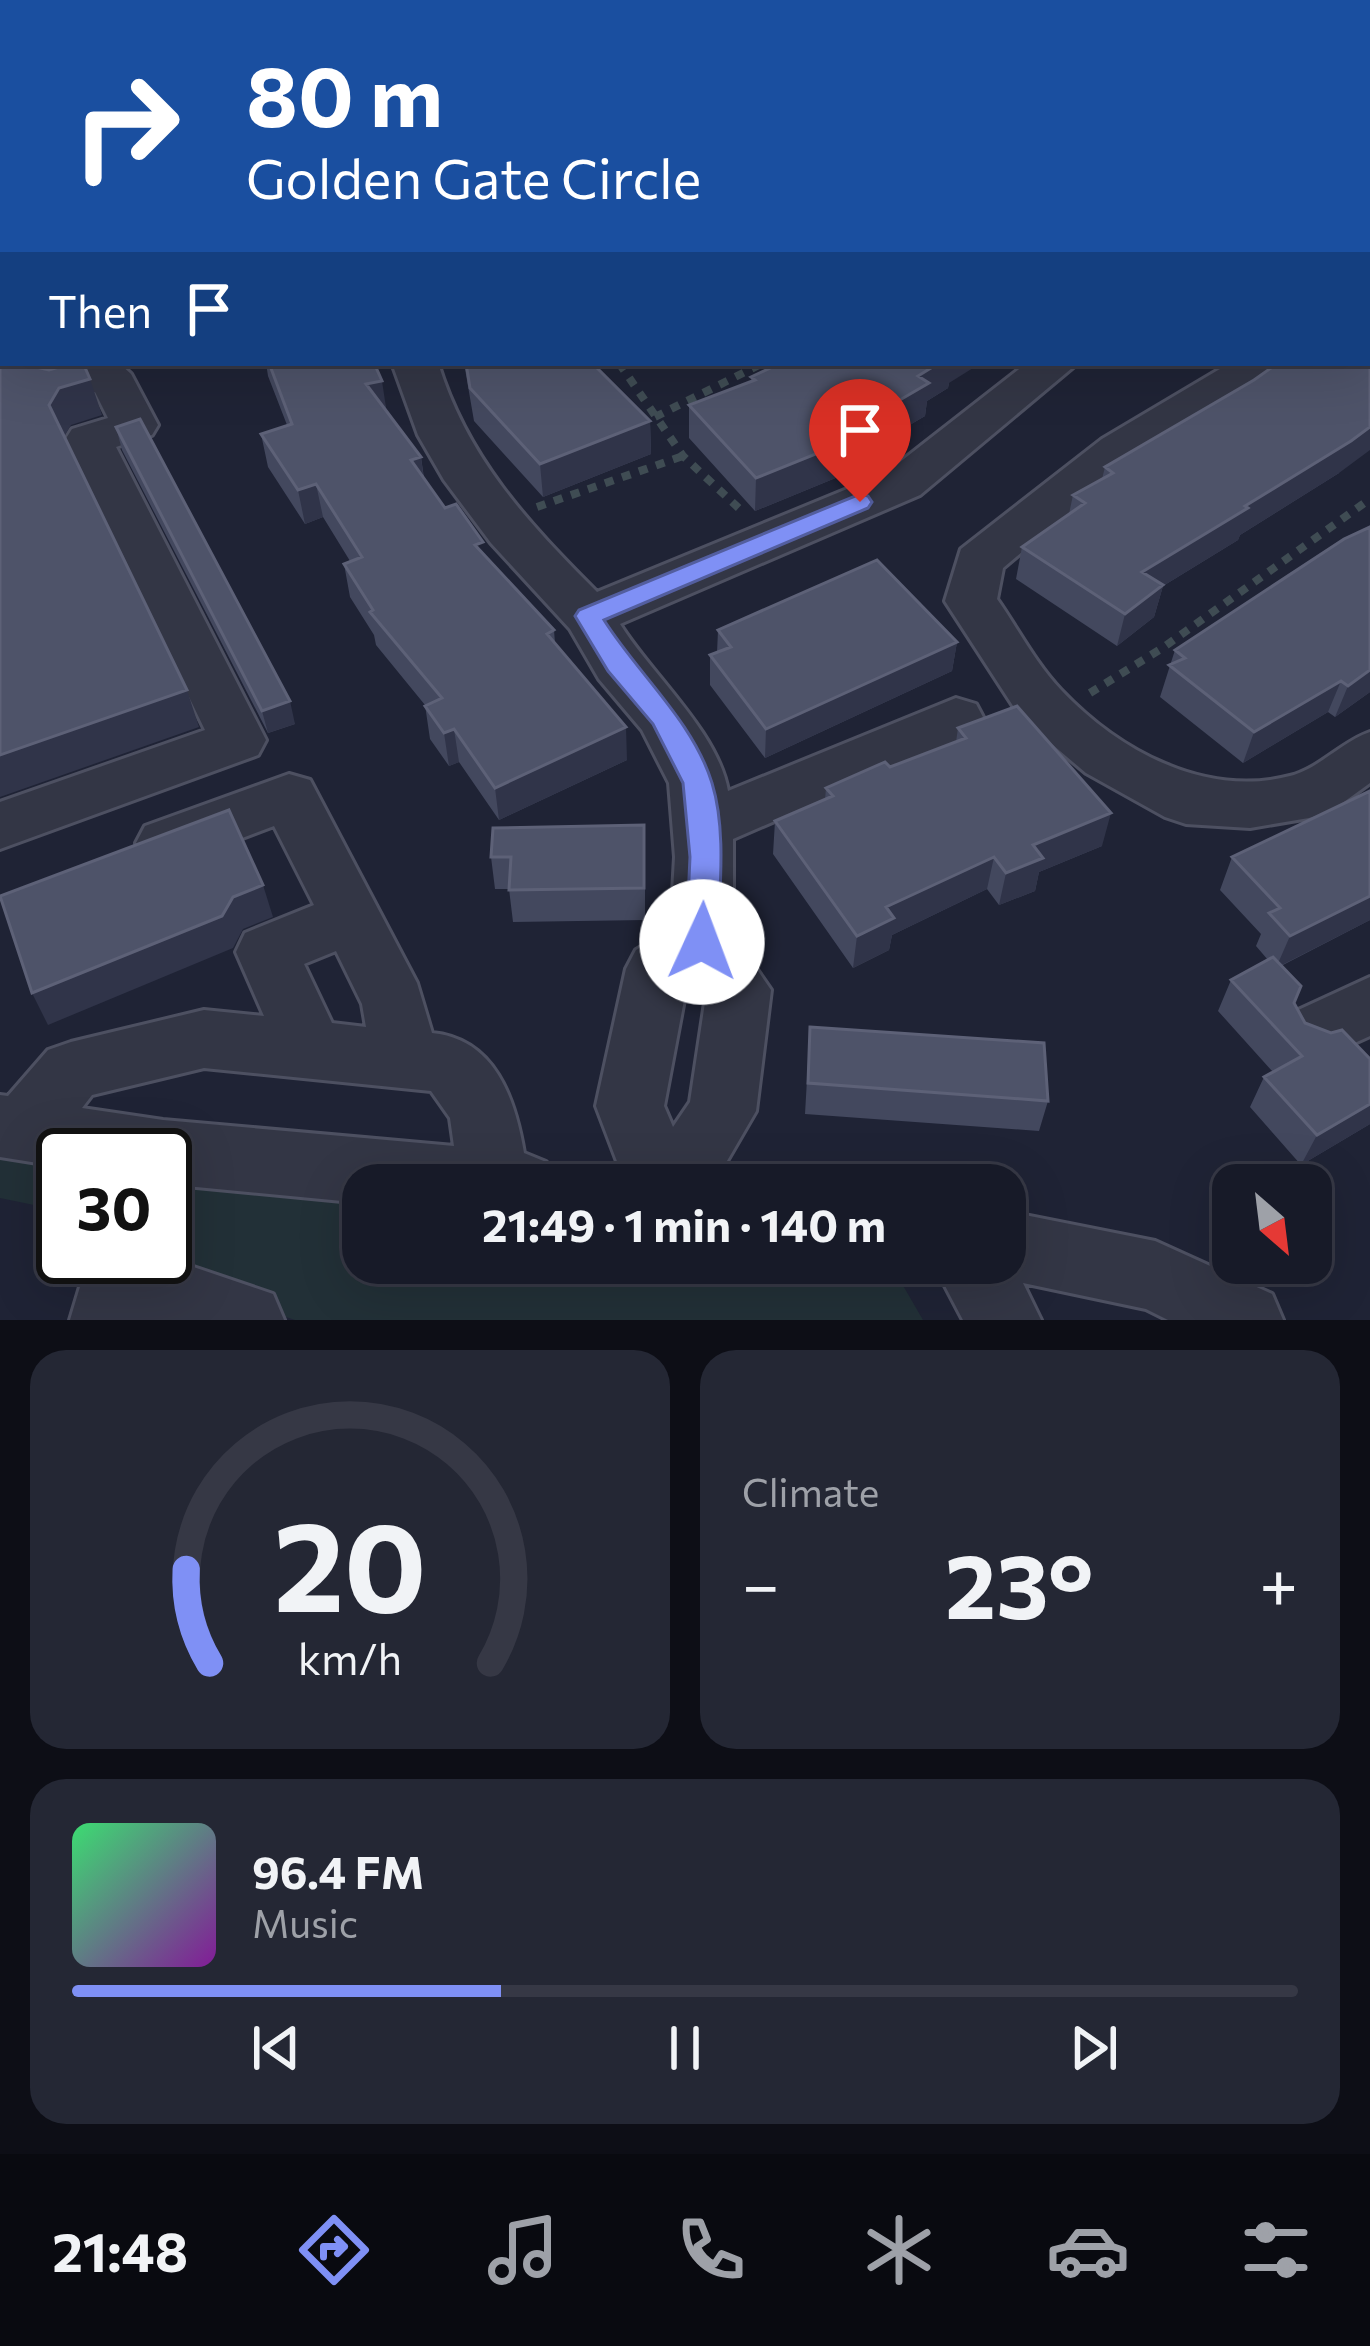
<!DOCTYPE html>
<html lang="en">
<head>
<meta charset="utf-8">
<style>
	:root { --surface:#171a28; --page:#242734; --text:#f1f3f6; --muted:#9ea1a8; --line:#363845; --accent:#7f90f5 }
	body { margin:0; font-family:Commissioner,sans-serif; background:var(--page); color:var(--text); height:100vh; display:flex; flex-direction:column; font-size:45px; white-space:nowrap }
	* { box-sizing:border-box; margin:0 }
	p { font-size:39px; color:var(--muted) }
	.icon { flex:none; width:66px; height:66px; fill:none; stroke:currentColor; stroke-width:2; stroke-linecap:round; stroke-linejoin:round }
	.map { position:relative; height:1320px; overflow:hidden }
	.sheet { display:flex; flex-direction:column; gap:30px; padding:30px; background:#0d0e16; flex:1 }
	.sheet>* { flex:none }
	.top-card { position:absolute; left:0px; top:0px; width:1371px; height:366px; box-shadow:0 12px 48px #0002,0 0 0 3px var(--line); background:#1a4fa0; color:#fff; overflow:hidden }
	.needle { width:78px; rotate:152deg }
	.controls { position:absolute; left:1212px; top:1164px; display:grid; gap:24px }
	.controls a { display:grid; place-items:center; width:120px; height:120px; border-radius:24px; background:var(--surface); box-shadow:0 12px 48px #0002,0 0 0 3px var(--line); font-size:60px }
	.speed { position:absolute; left:36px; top:1128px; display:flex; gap:24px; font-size:60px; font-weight:700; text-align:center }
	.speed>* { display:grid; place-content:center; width:156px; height:156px; border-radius:50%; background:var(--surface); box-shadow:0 12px 48px #0002,0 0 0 3px var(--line); line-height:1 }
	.speed .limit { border:6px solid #111; border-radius:18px; background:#fff; color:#111 }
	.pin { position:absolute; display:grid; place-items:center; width:102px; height:102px; color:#fff; margin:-123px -51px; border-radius:50% 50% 50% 0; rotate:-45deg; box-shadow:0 0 12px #0007 }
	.pin .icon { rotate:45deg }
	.me { position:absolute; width:132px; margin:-66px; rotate:2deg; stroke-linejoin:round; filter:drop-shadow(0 0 9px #0008) }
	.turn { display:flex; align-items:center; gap:42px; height:252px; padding:0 48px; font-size:54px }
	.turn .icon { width:156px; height:156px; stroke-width:2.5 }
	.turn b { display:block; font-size:84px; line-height:102px }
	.then { display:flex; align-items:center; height:114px; padding:0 48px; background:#0003; gap:24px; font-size:45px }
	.big { font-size:90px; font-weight:700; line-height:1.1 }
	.sheet .tile { flex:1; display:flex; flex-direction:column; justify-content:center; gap:18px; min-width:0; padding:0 42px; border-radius:36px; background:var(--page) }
	.sheet .dial { align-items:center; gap:0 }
	.dial svg { height:312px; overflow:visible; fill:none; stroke:var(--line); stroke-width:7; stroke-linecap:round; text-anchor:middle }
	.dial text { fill:var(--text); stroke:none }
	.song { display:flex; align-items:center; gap:36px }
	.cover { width:144px; height:144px; border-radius:18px; background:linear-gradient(135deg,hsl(140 70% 55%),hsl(290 70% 35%)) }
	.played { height:12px; border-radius:6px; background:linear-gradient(90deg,var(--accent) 35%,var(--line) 35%) }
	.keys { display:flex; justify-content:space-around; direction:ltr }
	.heat { display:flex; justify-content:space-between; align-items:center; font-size:66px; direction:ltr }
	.sheet .tiles { flex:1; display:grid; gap:30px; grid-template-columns:1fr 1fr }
	.tile:last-child { grid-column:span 2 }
	.trip { position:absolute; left:342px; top:1164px; width:684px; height:120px; border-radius:36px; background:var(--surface); box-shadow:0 12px 48px #0002,0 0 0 3px var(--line); font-weight:700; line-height:120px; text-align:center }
	.dock { display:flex; height:192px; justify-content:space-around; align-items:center; background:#090a10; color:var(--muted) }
	.dock .icon { width:84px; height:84px }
	.dock .current { color:var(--accent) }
	.dock b { font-size:54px; color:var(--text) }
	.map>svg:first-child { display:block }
	.green { fill:#223037 }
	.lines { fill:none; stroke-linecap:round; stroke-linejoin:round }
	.minor-casing { stroke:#4d5061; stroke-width:6 }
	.path { stroke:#3f4c53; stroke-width:8; stroke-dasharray:9 9; stroke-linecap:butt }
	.minor { fill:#333645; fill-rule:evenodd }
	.wall { fill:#43485e }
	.shaded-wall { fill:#303449 }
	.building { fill:#4e5369; stroke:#5d6177; stroke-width:3 }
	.route { fill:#7f90f5; stroke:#535e9f; stroke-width:3 }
</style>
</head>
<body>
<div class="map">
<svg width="1370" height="1320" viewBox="0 0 1370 1320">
	<rect width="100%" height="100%" fill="#1f2335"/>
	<path class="green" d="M0,0H354L3,3L0,81Z
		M0,1126L363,1185V1263H890L923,1320H295L163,1276L173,1230L165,1228V1155H63V1211L0,1198Z"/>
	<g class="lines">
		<g class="minor-casing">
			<path id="minor" d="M1370,31V53L1368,54V32Z
				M22,363H68L72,370L119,363L131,374L158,425L152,435L116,447L266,740L258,755L0,849V802L205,730L65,440L72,429L108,418L95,392L60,402L44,398Z
				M392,363H438C467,458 528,523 597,592L886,473L1027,363H1078L920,495L620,624C651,674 718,732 728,791L956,698L976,704L984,719L976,734L733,839V935L771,990L756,1111L713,1185H626L596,1106L626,969L636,950L671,929L675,857L669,783L642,730L599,679L570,629L491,543L444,480L418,435ZM694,979L706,996L690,1102L673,1127L664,1106L687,984Z
				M1230,363H1277L1259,387L1136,461L1022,552L1003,568L997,599C1018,629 1036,664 1061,690C1119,751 1205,798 1290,776C1319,769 1341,742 1370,732V783L1330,812L1309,818L1250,828L1186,824L1165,817L1086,773L1021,718L945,601L961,549L1102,439Z
				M289,774L310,780L417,983L432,1033C495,1039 515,1099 524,1153L546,1162L556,1185H363V1203L165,1184V1155H63V1167L0,1157V1095L8,1096L48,1050L71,1042L204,1010L264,1016L236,952L245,933L314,905L274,826L166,867L145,860L136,843L145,826ZM336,951L362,1004L366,1027L332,1023L304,964ZM204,1068L431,1091L450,1118L454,1146L163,1120L82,1108L92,1095Z
				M1370,977V1036L1317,1060L1294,1052L1284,1032L1294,1012Z
				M1005,1211L1155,1241L1272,1294L1283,1320H1168L1146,1309L1023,1283L1041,1320H963L933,1263H1005Z
				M89,1257H164L273,1294L284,1320H70Z"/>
		</g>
		<path class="path" d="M619,363L683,456L744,513
			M655,417L763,363
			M537,507L683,456
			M1090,693L1164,647L1370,499"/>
		<use href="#minor" class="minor"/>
	</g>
	<path class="wall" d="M266,363H374L387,412L421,457L424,478L445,508L485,555L554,630L555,643L627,760L499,820L459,762L449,766L430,739L425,705L376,645L374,635L350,597L344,564L350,561L323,517L305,524L268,467L261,434L287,425L268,376Z
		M464,363H592L650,421L651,454L543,497L474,421Z
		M751,377L949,383L948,388L927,401L925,416L857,456L855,470L755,511L689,438V405L751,382Z
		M116,427L295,724L268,733L122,450Z
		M1105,467L1339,473L1240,535L1238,540L1163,586L1154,617L1117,646L1016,579L1022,547L1069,514L1073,495L1102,479Z
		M1370,527V692L1335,717L1328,712L1243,763L1160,697L1175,650Z
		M718,630L957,642L952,671L765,758L710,685V655L717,653Z
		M958,728L1102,846L1039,872L1035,891L999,905L987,889L892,935L889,950L853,968L773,854L775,821L825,800L826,788L890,767L956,742Z
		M1370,791V920L1281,966L1294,1003L1305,1023L1370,1059V1124L1301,1165L1250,1107L1264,1077L1273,1072L1218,1011L1231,980L1268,960L1256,946L1261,934L1220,890L1232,857Z
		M491,857L645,858V920L513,922L509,889H495Z
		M810,1027L1048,1101L1039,1131L805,1114Z"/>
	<path class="shaded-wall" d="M1292,0H1356L1355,3H1282Z
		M1370,105V133H1368V106Z
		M939,363H981L949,383L948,388L927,401L925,416L857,456L855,470L755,511L756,478L850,429L918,376Z
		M90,379L102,415L71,425L61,442L49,405L59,388Z
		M382,381L387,414L366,384Z
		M650,421L651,454L543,497L540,464Z
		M1370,427V450L1339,473L1240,535L1238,540L1163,586L1154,617L1117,646L1125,614L1142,572Z
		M421,457L425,490L411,460Z
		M316,484L323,517L305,524L298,490Z
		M957,642L952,671L765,758L766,729Z
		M1370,669V692L1335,717L1348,686Z
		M1341,681L1328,712L1243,763L1254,732Z
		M187,690L199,727L0,797V755Z
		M290,701L295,724L268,733L262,711Z
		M626,727L627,760L499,820L495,788Z
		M454,729L459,762L449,766L444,733Z
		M1111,813L1102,846L1039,872L1035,891L999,905L1006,873L1033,845Z
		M994,857L987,889L892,935L889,950L853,968L857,936L886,907Z
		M263,885L273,917L243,929L233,948L48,1025L32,993L233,897Z
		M1370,896V920L1276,968L1290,936Z
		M1370,1104V1124L1301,1165L1317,1135Z"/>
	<path class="building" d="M1204,0H1292L1282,3H1192Z
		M0,220L3,226V363H29L31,366L49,370L73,363H83L90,379L59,388L49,405L187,690L0,755Z
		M1370,251V427L1351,441L1245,506L1248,508L1142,572L1163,585L1125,614L1022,547L1085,503L1073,495L1113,473L1105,467L1254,380L1278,363H1368V253Z
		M269,363H374L382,381L366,384L421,457L411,460L445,508L456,504L483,542L475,545L554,630L547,634L626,727L495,788L454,729L444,733L425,706L442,698L370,612L373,610L344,564L362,557L316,484L298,490L261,434L292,424Z
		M466,363H592L650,421L540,464L470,388Z
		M781,363H939L918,376L929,383L850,429L858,437L756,478L689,405L755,380L751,377Z
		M140,419L290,701L262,711L116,427Z
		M1370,527V670L1348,686L1341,681L1254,732L1169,665L1185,658L1175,650L1344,539Z
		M877,560L957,642L766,729L710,655L731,647L718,630Z
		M1017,706L1111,813L1033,845L1043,858L1006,873L994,857L886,907L894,918L857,936L775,821L833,796L826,788L885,762L890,767L966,738L958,728Z
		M1370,791V896L1290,936L1269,913L1280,908L1232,857Z
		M229,810L263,885L233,897L222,916L32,993L0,896Z
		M644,825V888L509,890L511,857H491L493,828Z
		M1273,957L1301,986L1294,1003L1305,1023L1331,1033L1342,1030L1370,1059V1104L1317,1135L1264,1077L1302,1056L1231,980Z
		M810,1027L1044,1043L1048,1101L808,1083Z"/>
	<path class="route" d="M860,494L868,496L872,502L868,508L604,620C638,674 693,721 712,783C727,832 719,892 718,942L713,951L702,955L691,951L686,942L690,857L683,783L653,724L608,671L575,616L579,610Z"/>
</svg>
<div class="controls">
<a><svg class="needle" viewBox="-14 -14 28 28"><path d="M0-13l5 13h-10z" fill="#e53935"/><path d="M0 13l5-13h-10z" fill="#9ea1a8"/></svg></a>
</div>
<div class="speed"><div class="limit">30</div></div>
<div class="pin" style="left:860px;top:502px;background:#d93025"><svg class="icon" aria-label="arrive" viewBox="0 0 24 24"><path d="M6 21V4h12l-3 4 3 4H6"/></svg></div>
<svg class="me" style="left:702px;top:942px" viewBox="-20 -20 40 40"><circle r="19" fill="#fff"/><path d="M0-13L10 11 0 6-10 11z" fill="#7f90f5"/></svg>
<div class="trip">21:49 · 1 min · 140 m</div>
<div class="top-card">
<div class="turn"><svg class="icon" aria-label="right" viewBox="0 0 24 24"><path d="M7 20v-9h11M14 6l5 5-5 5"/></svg><div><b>80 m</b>Golden Gate Circle</div></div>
<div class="then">Then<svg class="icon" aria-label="arrive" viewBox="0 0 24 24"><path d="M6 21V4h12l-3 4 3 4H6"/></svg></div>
</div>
</div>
<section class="sheet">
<div class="tiles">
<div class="tile dial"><svg viewBox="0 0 100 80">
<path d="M14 69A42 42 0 1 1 86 69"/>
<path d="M14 69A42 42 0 0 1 8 45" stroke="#7f90f5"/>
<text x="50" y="56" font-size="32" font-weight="700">20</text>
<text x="50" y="72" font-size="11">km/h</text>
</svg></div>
<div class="tile"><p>Climate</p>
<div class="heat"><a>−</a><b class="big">23°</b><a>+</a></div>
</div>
<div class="tile">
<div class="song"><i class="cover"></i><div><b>96.4 FM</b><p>Music</p></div></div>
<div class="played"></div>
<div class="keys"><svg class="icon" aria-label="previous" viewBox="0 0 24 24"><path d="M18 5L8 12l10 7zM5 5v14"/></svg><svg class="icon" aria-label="pause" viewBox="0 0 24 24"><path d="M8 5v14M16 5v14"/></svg><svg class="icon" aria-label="next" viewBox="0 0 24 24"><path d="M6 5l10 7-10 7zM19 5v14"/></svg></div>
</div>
</div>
</section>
<nav class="dock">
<b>21:48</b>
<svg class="icon current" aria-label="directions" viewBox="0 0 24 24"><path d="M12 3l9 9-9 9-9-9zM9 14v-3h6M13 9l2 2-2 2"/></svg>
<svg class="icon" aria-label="music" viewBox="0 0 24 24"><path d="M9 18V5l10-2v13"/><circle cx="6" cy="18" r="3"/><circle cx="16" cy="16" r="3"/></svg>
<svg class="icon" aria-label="phone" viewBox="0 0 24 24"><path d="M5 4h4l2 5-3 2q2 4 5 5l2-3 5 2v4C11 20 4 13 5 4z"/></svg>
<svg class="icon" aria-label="climate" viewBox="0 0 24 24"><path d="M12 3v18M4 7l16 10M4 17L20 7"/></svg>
<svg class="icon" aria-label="car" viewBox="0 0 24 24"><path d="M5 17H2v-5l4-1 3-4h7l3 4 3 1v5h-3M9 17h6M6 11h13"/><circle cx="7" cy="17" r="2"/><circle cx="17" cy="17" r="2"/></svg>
<svg class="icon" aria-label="filters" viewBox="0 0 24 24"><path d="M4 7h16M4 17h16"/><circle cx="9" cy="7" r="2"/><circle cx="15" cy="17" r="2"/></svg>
</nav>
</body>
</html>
